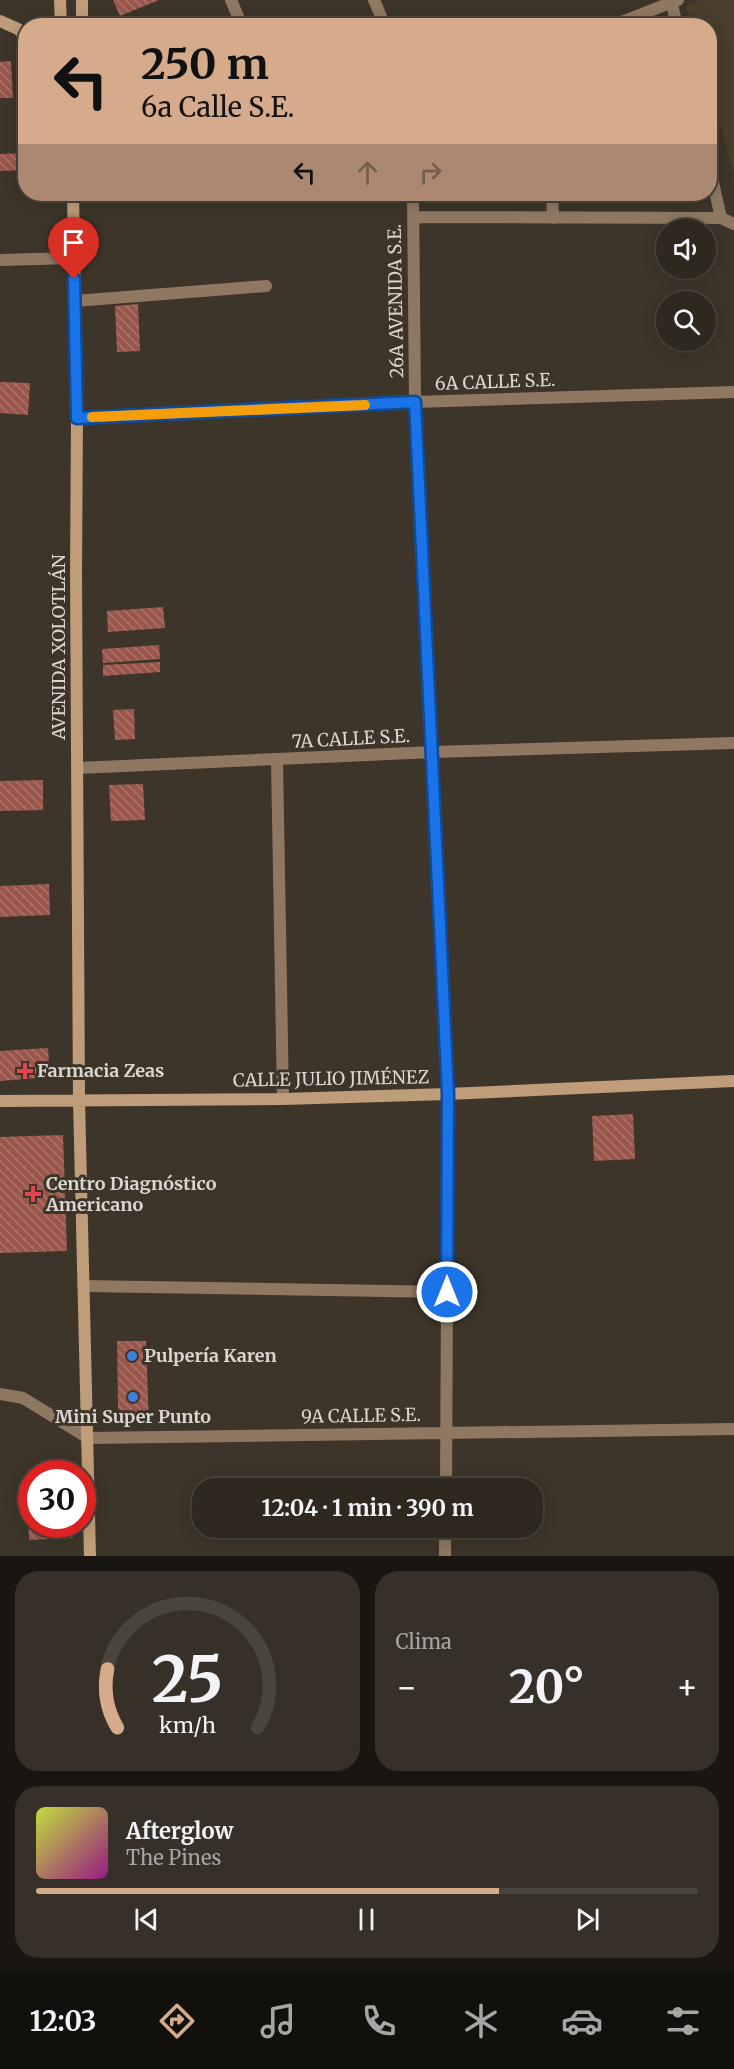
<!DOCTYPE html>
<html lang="es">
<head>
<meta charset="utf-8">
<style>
	:root { --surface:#2e281f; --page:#363028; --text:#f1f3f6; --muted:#a7a6a4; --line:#49443d; --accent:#d6ab8b }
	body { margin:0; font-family:Merriweather,serif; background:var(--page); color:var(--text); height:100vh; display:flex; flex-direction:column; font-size:22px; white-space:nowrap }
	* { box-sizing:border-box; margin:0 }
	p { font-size:20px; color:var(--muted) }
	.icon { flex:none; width:33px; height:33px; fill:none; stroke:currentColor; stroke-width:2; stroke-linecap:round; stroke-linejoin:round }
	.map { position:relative; height:1556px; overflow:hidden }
	.sheet { display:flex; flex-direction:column; gap:15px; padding:15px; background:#191611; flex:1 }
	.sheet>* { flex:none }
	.hud { position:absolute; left:18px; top:18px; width:699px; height:183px; border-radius:24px; box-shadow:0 3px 15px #0003,0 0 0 2px var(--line); background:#d6ab8b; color:#111; overflow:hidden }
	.buttons { position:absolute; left:656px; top:219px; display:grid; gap:12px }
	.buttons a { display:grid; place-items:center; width:60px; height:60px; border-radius:50%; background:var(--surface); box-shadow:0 3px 15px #0003,0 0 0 2px var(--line); font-size:30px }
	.speed { position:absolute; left:18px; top:1460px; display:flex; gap:12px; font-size:30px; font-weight:700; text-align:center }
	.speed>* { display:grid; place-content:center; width:78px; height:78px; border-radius:50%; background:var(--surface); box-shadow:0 3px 15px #0003,0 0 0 2px var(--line); line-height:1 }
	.speed .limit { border:9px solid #d22; background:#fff; color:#111 }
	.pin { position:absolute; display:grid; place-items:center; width:51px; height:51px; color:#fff; margin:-62px -26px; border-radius:50% 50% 50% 0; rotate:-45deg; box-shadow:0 0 6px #0007 }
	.pin .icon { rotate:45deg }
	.me { position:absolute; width:66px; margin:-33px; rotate:0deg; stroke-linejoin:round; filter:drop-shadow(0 0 4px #0008) }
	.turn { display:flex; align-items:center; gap:21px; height:126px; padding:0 24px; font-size:27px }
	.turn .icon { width:78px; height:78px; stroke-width:2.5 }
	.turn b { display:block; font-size:42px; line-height:51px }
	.lanes { display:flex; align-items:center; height:57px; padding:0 24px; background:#0003; justify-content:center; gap:30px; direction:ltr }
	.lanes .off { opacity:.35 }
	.big { font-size:45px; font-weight:700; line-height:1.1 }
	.sheet .card { flex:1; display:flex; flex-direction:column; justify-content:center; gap:9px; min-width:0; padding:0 21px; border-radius:24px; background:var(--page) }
	.sheet .dial { align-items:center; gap:0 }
	.dial svg { height:156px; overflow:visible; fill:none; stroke:var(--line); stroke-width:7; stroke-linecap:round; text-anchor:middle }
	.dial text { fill:var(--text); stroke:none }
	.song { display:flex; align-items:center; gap:18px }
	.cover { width:72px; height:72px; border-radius:9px; background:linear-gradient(135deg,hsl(70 70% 55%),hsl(310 70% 35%)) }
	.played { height:6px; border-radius:3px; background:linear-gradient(90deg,var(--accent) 70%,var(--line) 70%) }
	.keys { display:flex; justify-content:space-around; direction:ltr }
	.heat { display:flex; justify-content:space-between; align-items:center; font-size:33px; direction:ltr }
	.sheet .tiles { flex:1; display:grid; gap:15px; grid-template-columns:1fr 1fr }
	.card:last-child { grid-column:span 2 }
	.trip { position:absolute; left:192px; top:1478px; width:351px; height:60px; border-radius:24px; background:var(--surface); box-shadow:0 3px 15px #0003,0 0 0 2px var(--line); font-weight:700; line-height:60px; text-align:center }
	.tabs { display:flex; height:96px; justify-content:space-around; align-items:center; background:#12100c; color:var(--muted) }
	.tabs .icon { width:42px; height:42px }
	.tabs .current { color:var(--accent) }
	.tabs b { font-size:27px; color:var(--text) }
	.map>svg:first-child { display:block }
	.built { fill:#493d2c }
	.building { fill:url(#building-back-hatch) }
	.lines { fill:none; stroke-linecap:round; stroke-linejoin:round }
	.street { stroke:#8e7862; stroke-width:12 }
	.secondary { stroke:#bf9d7a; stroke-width:12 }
	.route-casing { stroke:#114b97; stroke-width:15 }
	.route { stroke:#1a73e8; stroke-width:10 }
	.slow { stroke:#f59e0b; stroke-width:10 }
	.health-dot { fill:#e0444e; stroke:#3d3529; stroke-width:2 }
	.shop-dot { fill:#3f7fe0; stroke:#3d3529; stroke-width:2 }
	.labels { text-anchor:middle; stroke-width:6; stroke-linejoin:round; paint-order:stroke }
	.street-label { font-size:18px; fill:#dbd6cf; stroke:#3d3529 }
	.poi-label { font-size:18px; font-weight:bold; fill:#dbd6cf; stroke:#3d3529; text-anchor:start }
</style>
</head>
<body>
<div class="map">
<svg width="734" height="1556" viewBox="0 0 734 1556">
	<defs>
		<pattern id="building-back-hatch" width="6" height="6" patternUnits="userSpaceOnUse" patternTransform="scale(1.5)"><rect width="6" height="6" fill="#9a564b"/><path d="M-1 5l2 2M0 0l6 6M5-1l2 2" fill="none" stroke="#ac756c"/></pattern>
	</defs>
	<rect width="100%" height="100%" fill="#3d3529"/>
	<path class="built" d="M701,0H734V173L710,88V26L692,25L686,6Z"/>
	<path class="building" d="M113,0H159L120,16Z
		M11,61L13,98H0V62Z
		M26,153V170L0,171V154Z
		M138,304L140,351L117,352L115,306Z
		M0,382L30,383L28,415L0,413Z
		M163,607L165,628L108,632L107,611Z
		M159,645L160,659L103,663L102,649Z
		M160,662V672L103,676V665Z
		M134,709L135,739L115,740L113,710Z
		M43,780V810L0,811V781Z
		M143,784L145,820L111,821L109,785Z
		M49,884L50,915L0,917V886Z
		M48,1048L50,1077L0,1081V1051Z
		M633,1114L635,1159L594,1161L592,1116Z
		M63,1135L67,1251L0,1253V1137Z
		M117,1341H146L149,1425L123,1417L120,1413L118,1407Z
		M27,1479H32V1524H72L73,1538L29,1540Z"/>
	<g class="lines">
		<path class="street" d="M231,0L242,26
			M374,0L385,26
			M671,0L677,26
			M611,26L678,0
			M710,169L721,218
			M413,194L415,402L448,1094L446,1488
			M552,194L553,218
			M413,217L721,218L734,224
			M0,260L73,258
			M75,301L266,286
			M77,418L415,402L734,392
			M277,760L283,1099
			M78,768L433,752L734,743
			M83,1286L447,1292
			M0,1394L23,1398L88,1438L734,1429
			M445,1556V1527"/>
		<path class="secondary" d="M60,0L61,26
			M82,0V26
			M0,21L18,29L26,37
			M73,194L77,418L76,573L79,1100L90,1556
			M0,1101L283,1099L448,1094L734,1081"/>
	</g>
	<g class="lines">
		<g class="route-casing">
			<path id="route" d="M74,279L77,418L415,402L448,1094L447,1292"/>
		</g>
		<use href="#route" class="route"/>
		<path class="slow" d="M92,417L365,405"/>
	</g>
	<g class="health-dot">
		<path d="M22 1062h6v6h6v6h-6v6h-6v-6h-6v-6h6z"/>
		<path d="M30 1185h6v6h6v6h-6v6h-6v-6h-6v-6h6z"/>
	</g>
	<g class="shop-dot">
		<circle cx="132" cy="1356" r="6"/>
		<circle cx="133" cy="1397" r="6"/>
	</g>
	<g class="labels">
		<g class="street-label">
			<text transform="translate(396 301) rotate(-91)" y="6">26A AVENIDA S.E.</text>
			<text transform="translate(495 382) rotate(-2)" y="6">6A CALLE S.E.</text>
			<text transform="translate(59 647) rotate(-90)" y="6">AVENIDA XOLOTLÁN</text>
			<text transform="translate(351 739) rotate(-3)" y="6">7A CALLE S.E.</text>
			<text transform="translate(331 1079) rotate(-1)" y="6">CALLE JULIO JIMÉNEZ</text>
			<text transform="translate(361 1416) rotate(-1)" y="6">9A CALLE S.E.</text>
		</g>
		<g class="poi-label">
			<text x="37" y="1077">Farmacia Zeas</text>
			<text x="46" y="1190">Centro Diagnóstico<tspan x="46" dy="21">Americano</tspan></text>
			<text x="144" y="1362">Pulpería Karen</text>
			<text x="133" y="1423" text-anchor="middle">Mini Super Punto</text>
		</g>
	</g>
</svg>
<div class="buttons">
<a><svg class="icon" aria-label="sound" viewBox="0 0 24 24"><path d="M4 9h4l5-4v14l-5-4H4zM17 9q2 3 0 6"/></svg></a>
<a><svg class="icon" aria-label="search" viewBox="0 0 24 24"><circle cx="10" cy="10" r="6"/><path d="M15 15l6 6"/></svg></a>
</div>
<div class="speed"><div class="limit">30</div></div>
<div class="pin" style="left:74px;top:279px;background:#d93025"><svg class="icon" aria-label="arrive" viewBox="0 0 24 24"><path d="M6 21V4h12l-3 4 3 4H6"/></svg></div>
<svg class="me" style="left:447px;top:1292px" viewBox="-20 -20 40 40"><circle r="17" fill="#1a73e8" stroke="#fff" stroke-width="3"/><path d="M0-11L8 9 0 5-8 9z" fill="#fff"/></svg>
<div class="trip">12:04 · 1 min · 390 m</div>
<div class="hud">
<div class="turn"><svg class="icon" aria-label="left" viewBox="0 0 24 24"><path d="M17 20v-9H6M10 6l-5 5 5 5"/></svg><div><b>250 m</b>6a Calle S.E.</div></div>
<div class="lanes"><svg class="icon" aria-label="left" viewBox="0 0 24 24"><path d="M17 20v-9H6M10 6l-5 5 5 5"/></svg><svg class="icon off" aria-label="ahead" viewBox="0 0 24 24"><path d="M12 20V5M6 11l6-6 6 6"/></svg><svg class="icon off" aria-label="right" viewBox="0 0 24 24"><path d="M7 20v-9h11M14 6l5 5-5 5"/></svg></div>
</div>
</div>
<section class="sheet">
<div class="tiles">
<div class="card dial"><svg viewBox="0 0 100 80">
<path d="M14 69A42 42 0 1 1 86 69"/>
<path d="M14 69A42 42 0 0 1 9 39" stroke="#d6ab8b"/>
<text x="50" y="56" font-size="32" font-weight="700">25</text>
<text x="50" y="72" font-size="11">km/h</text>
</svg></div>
<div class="card"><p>Clima</p>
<div class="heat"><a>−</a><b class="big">20°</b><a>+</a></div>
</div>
<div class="card">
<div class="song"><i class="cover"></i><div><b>Afterglow</b><p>The Pines</p></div></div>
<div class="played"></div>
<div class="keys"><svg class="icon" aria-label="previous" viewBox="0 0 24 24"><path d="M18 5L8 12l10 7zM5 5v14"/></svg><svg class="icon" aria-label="pause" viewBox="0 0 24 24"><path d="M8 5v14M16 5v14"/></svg><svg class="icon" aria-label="next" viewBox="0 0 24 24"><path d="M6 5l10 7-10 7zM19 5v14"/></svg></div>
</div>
</div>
</section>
<nav class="tabs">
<b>12:03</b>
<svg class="icon current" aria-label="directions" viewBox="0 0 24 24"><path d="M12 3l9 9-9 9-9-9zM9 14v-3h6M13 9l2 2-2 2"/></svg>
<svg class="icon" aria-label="music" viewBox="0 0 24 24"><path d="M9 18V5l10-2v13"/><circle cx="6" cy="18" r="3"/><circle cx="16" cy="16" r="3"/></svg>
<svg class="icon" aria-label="phone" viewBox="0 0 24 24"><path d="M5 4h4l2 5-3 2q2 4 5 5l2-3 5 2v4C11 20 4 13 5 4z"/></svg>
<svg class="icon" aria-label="climate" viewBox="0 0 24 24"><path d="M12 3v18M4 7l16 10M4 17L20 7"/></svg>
<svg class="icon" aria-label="car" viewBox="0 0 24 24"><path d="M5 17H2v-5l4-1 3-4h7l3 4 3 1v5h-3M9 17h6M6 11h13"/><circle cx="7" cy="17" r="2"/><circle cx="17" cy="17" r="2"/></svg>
<svg class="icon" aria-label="filters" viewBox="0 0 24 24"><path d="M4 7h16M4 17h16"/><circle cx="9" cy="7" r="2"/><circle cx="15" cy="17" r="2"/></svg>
</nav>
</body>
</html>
